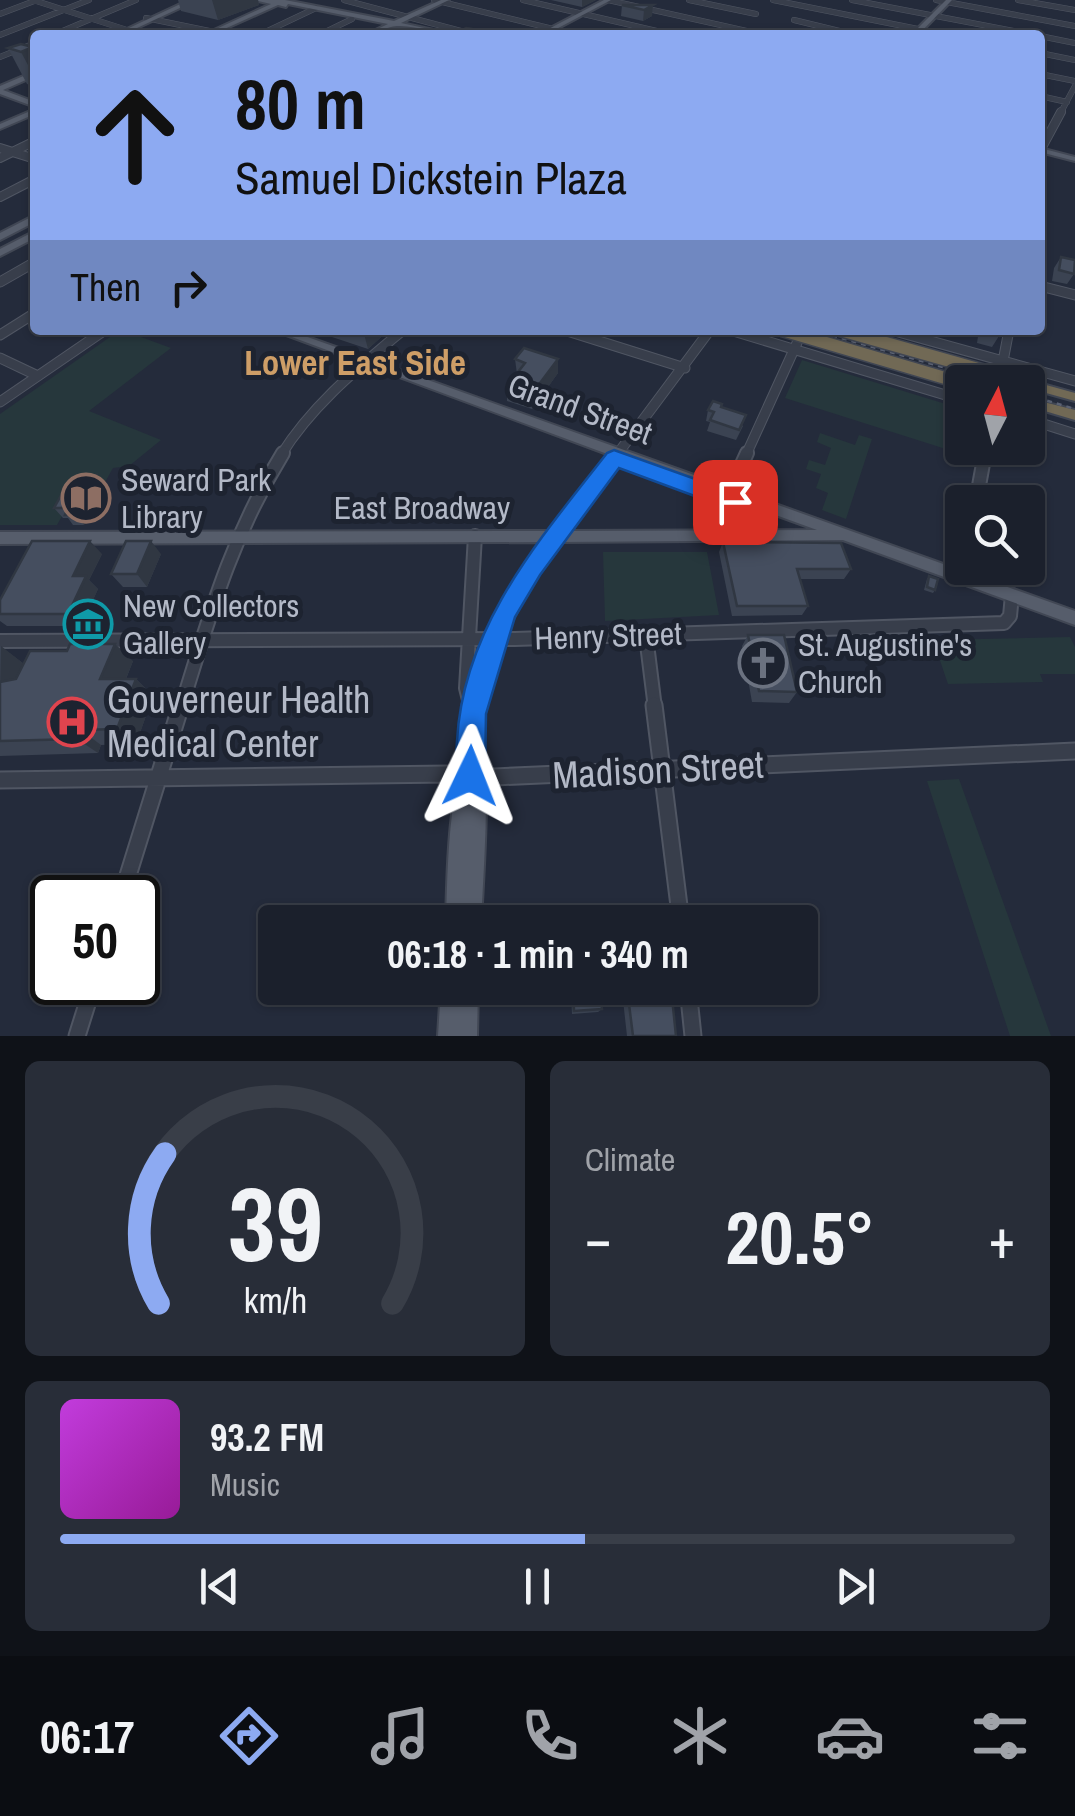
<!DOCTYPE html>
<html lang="en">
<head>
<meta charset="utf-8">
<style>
	:root { --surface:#1b202c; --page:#282d38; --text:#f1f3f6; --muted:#a0a3a9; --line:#393e48; --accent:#8daaf2 }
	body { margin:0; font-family:"Archivo Narrow",sans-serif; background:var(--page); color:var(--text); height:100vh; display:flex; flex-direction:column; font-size:38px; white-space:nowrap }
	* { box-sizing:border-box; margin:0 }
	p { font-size:32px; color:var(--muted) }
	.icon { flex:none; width:55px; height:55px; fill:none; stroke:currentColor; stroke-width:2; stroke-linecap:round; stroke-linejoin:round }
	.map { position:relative; height:1036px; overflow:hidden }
	.panel { display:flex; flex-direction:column; gap:25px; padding:25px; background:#0f1218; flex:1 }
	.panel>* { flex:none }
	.hud { position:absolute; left:30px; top:30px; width:1015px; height:305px; border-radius:10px; box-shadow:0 2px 8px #0004,0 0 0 2px var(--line); background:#8daaf2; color:#111; overflow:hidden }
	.needle { width:65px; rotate:6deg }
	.controls { position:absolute; left:945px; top:365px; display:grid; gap:20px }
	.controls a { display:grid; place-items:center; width:100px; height:100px; border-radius:10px; background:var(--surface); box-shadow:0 2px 8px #0004,0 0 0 2px var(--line); font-size:50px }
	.speed { position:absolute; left:30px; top:875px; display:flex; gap:20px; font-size:50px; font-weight:700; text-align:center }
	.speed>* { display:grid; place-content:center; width:130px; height:130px; border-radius:50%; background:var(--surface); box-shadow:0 2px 8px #0004,0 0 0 2px var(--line); line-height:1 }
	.speed .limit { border:5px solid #111; border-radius:15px; background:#fff; color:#111 }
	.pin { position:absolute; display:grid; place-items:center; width:85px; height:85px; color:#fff; margin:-42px; border-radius:20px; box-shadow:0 5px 15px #0006 }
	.me { position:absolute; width:110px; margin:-55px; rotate:2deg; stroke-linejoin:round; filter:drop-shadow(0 0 8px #0008) }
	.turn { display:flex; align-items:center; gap:35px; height:210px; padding:0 40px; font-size:45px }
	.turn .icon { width:130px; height:130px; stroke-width:2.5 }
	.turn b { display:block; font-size:70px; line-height:85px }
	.then { display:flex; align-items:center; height:95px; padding:0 40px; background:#0003; gap:20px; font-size:38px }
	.big { font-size:75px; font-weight:700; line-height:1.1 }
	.panel .widget { flex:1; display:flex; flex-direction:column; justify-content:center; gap:15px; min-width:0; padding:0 35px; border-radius:15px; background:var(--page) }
	.panel .dial { align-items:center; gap:0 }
	.dial svg { height:260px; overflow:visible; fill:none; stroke:var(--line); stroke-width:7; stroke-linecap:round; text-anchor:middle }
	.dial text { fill:var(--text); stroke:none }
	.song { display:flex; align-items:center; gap:30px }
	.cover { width:120px; height:120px; border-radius:15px; background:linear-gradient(135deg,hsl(290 70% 55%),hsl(300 70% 35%)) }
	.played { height:10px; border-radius:5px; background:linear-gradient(90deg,var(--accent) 55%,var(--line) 55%) }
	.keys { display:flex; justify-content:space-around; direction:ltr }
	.heat { display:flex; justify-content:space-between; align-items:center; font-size:55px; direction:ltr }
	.panel .tiles { flex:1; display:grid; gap:25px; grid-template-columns:1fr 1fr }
	.widget:last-child { grid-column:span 2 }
	.trip { position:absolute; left:258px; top:905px; width:560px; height:100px; border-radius:10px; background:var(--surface); box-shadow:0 2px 8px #0004,0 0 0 2px var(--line); font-weight:700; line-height:100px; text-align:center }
	.tab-bar { display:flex; height:160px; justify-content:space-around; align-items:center; background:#0b0d12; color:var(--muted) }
	.tab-bar .icon { width:70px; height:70px }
	.tab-bar .on { color:var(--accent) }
	.tab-bar b { font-size:45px; color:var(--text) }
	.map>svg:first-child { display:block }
	.green { fill:#26373c }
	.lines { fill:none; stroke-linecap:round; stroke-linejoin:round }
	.minor-far4-casing { stroke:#505663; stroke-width:6 }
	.minor-far3-casing { stroke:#505663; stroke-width:10 }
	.minor-far2-casing { stroke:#505663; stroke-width:11 }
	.minor-far1-casing { stroke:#505663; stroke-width:16 }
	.minor-casing { stroke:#505663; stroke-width:19 }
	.major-casing { stroke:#414754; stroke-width:4 }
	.highway-casing { stroke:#404653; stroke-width:4 }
	.minor-far4 { stroke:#383e4b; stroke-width:5 }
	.minor-far3 { stroke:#383e4b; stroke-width:8 }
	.minor-far2 { stroke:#383e4b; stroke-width:9 }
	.minor-far1 { stroke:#383e4b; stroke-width:12 }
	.minor { stroke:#383e4b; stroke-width:15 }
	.major { fill:#565d6b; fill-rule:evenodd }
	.highway { fill:#716955; fill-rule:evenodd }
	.rail { stroke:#5a6172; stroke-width:2.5; stroke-dasharray:5 5; stroke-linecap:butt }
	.highway-bridge-casing { stroke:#404653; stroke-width:15; stroke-linecap:butt }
	.highway-bridge { stroke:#716955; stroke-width:12 }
	.wall { fill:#3b4352 }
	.shaded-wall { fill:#303742 }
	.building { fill:#454e5f; stroke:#303742; stroke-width:2.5 }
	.route { fill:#1a73e8; stroke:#114b97; stroke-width:2.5 }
	.labels { text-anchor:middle; stroke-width:10; stroke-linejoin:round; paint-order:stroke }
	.street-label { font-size:32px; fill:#b3b9c7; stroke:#1d2330 }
	.poi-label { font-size:32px; fill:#b3b9c7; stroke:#1d2330; text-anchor:start }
	.neighbourhood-label { font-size:35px; font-weight:bold; fill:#ce9e67; stroke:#1d2330 }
	.near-poi-label { font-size:38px; fill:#b3b9c7; stroke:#1d2330; text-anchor:start }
	.near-street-label { font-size:38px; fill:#b3b9c7; stroke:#1d2330 }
</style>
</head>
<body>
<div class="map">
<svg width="1075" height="1036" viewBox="0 0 1075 1036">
	<rect width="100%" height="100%" fill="#242b3b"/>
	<path class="green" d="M120,330H149L141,337L171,348L89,411L161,440L129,466L113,468L104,484H80L57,525H0V414Z
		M802,360L962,409V448H973L971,457L785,398Z
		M820,433L855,445L859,435L872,439L846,519L822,510L828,493L816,488L821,474L806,469L809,460L825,465L831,448L817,442Z
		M603,552H707L719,615L605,621Z
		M1070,637L1075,647V674H1040L1043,682L948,684L933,640Z
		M959,779L1051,1036H1010L927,781Z"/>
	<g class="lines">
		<g class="minor-far4-casing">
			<path id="minor-far4" d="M33,0L127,30
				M344,0L476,35
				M434,0L578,35
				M523,0L674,35
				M608,0L765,35
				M689,0L756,14
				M773,0L948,35
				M852,0L1035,35
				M936,0L1075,26
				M1018,0L1075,10
				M0,14L37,0
				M146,18L229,35
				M794,20L856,35
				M0,35L89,0
				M53,35L136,0
				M259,35L316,8
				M319,35L352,19
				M1040,36L1075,43
				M1040,53L1075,60
				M0,57L35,43
				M1040,74L1075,81
				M1040,96L1067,102
				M1060,114L1075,86"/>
		</g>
		<g class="minor-far3-casing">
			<path id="minor-far3" d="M0,148L35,159
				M1040,151L1061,112
				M0,158L35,141
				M0,197L35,179"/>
		</g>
		<g class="minor-far2-casing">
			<path id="minor-far2" d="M0,282L35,262
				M1040,286L1075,295
				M564,330L685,368
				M730,330L962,400
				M891,330L1075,381
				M0,335L35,313
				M0,358L38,376
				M999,382L1009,330
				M0,402L105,330
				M1028,419L1075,434
				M619,452L710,330
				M281,455C312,405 358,368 403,330
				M746,455L797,343
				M985,455L986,448"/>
		</g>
		<g class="minor-far1-casing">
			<path id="minor-far1" d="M726,499L747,453
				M976,502L985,453
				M646,636L655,708
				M0,641L515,639L1004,623L1010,616L1012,595
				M181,708C210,614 231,538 283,453
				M471,708L466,688L475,536"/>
		</g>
		<g class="minor-casing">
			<path id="minor" d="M470,705L472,714
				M654,705L681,922
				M0,780L448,774L494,777L1075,751
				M121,898L181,705
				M688,988L693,1036
				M77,1036L94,982"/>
		</g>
		<g class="major-casing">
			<path id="major" d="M189,0H197L122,35H114Z
				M254,0H285L394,21L441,0H449L401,23L457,35C437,35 417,25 397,26C386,26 377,35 365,35L388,24L288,4L286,7L278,5L211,35H203L271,4Z
				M604,0H611L545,35H537Z
				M946,0H952L918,35H911Z
				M35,71V76L3,90L35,102V107L0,94V86Z
				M35,109V114L0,129V124Z
				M1040,148L1075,157V161L1040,152Z
				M35,215V222L0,240V233Z
				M35,231V238L0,256V249Z
				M273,330H288L1075,611V625L843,540L559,542C520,600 486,661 480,731C478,744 478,757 480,769C481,780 486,789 486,799C486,840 483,881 481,922H446C447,884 448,838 454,800C455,790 461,780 462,770C463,757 461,745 462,732C470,662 504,599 543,542L0,544V532L551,531L610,455ZM621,459L817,530L567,531Z
				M441,988H478L477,1036H438Z"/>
		</g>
		<g class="highway-casing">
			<path id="highway" d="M1028,380L1075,393V401L1028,388V382H1023Z
				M1028,398L1075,410V420L1028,406Z"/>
		</g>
		<use href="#minor-far4" class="minor-far4"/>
		<use href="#minor-far3" class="minor-far3"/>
		<use href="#minor-far2" class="minor-far2"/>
		<use href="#minor-far1" class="minor-far1"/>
		<use href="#minor" class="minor"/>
		<use href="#major" class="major"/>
		<use href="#highway" class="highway"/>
		<path class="rail" d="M813,330L995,382
			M1028,395L1075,409"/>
		<g class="highway-bridge-casing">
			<path id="highway-bridge" d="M782,330L962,383
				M840,330L1024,382"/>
		</g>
		<use href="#highway-bridge" class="highway-bridge"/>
	</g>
	<path class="wall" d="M178,0H258L259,5L218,20L181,11Z
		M551,0H596L582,7Z
		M622,5H653L652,16L643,21L621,16Z
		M8,48L35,51V87L27,84Z
		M1061,257L1074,274L1067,284L1052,281L1054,268Z
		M330,330H389L368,349L332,337Z
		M979,330H1000L999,336L992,347L977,343Z
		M515,359L558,373L532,409L507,401V386L517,374Z
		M722,407L743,426L736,440L707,431L710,422L706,421L708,410Z
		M104,485L84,525H73L68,518H63L54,508Z
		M723,542L851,569L844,579H800L808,606L802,615L732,616L719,552Z
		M102,554L89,580L98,589L81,626H7L0,621V600Z
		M161,554L147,587H123L111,574Z
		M929,576L935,590L933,593L924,590L927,579Z
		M748,635L797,692L789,703L752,702L742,646Z
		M0,646L24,664L133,661L126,679H136L153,696L136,744L101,745L98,753L0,756Z
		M563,988H671L676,1036H627L622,991L608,992L609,997L605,1001H601L602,1009L598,1012L572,1014L571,994H564Z"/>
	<path class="shaded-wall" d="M212,0H258L259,5L218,20Z
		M582,0H596L582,7Z
		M653,5L652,16L643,21L644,10Z
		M33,47L35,51V78L21,52Z
		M363,330H389L368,349Z
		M558,359V373L532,409L531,395Z
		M96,475L104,485L84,525L76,515Z
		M90,541L102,554L89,580L98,589L81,626L68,614L73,576Z
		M151,541L161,554L147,587L137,574Z
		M115,644L133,661L119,696L100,679Z
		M1,646L24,664L11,701L0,693Z
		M136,679L153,696L136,744L117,729Z
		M81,730L101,745L98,753L77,739Z"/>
	<path class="building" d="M622,5H653L644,10Z
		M466,28L484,31L477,35H454Z
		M21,44L33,47L21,52L8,48Z
		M1061,257L1075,260L1074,274L1059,270Z
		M984,330H1000L999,336L983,332Z
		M524,348L558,359L531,395L507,386L525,363L515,359Z
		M713,401L722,404L721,407L746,415L739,430L710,420L714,412L708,410Z
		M96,475L76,515H65L68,508H54L69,481Z
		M32,541H90L73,576H86L68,614H0V600Z
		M126,541H151L137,574H111Z
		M723,542L841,543L851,569H797L808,606H737Z
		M929,576L938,579L935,590L927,587Z
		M748,635H784L797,692L759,691Z
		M70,644H115L100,679H136L117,729L81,730L77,739L0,741V682L16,679L30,651H67Z
		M565,988H619H608L609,997L601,998L602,1009L574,1011L573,990H565Z
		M627,988H671L676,1036H633Z"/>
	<path class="route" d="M614,450L743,496L746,502L735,511L619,468L540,575L515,617L486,714L485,776L480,786L470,790L460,786C454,771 456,756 457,741C463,626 540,539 607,453Z"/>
	<defs>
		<g id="library-ring" transform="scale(2.5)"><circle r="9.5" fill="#1d2330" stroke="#8d6e63" stroke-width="1.5"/><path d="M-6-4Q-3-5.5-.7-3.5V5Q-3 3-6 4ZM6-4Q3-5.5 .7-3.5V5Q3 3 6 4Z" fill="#8d6e63"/></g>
		<g id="museum-ring" transform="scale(2.5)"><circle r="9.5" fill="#1d2330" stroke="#0f9aa8" stroke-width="1.5"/><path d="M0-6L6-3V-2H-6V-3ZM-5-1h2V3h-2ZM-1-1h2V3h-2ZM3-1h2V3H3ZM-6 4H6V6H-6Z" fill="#0f9aa8"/></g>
		<g id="church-ring" transform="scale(2.5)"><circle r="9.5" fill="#1d2330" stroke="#6b7280" stroke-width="1.5"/><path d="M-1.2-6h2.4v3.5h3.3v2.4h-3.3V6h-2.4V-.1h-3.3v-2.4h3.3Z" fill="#6b7280"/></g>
		<g id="hospital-ring" transform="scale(2.5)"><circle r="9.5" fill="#1d2330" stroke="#e0444e" stroke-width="1.5"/><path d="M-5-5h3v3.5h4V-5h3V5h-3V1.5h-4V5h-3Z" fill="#e0444e"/></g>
	</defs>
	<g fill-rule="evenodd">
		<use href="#library-ring" x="86" y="498"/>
		<use href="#museum-ring" x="88" y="624"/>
		<use href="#church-ring" x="763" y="663"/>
		<use href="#hospital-ring" x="72" y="722"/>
	</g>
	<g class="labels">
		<g class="street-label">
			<text transform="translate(580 409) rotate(20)" y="11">Grand Street</text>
			<text x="422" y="519">East Broadway</text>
			<text transform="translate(608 636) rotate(-2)" y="11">Henry Street</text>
		</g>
		<g class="poi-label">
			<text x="121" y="491">Seward Park<tspan x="121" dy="37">Library</tspan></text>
			<text x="123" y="617">New Collectors<tspan x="123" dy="37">Gallery</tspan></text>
			<text x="798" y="656">St. Augustine's<tspan x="798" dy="37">Church</tspan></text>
		</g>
		<g class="neighbourhood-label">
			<text x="355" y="375">Lower East Side</text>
		</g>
		<g class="near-poi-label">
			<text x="107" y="713">Gouverneur Health<tspan x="107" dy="44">Medical Center</tspan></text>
		</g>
		<g class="near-street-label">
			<text transform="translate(658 770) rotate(-3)" y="13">Madison Street</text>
		</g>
	</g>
</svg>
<div class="controls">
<a><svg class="needle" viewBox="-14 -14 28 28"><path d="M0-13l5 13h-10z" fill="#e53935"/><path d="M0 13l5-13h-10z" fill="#a0a3a9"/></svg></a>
<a><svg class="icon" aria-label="search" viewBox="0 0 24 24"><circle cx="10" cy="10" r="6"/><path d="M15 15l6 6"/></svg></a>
</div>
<div class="speed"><div class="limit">50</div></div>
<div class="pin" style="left:735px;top:502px;background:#d93025"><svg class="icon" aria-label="arrive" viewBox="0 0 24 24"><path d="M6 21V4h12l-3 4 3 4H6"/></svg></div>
<svg class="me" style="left:470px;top:776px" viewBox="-20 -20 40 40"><path d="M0-17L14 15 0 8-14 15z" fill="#1a73e8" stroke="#fff" stroke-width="4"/></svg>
<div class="trip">06:18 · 1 min · 340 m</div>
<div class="hud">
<div class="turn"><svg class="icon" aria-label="ahead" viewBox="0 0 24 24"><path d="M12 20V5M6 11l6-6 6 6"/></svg><div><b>80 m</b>Samuel Dickstein Plaza</div></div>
<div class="then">Then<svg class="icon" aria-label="right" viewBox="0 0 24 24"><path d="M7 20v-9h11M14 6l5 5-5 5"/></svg></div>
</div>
</div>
<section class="panel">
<div class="tiles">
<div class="widget dial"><svg viewBox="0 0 100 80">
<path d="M14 69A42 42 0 1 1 86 69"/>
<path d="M14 69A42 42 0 0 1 16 23" stroke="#8daaf2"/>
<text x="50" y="56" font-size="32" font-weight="700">39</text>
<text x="50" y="72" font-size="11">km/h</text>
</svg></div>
<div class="widget"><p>Climate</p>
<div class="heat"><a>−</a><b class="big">20.5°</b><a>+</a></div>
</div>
<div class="widget">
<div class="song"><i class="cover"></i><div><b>93.2 FM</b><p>Music</p></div></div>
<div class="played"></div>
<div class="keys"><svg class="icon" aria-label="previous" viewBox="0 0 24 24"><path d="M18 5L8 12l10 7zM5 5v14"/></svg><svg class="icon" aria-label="pause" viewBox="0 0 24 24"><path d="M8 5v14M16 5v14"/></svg><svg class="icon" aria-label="next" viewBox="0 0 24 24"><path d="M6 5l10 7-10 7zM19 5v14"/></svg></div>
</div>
</div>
</section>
<nav class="tab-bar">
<b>06:17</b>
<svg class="icon on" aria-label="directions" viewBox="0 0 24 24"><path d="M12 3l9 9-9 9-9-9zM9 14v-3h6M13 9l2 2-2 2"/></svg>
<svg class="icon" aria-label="music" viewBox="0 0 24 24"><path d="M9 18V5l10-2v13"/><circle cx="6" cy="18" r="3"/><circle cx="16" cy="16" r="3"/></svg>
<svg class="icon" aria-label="phone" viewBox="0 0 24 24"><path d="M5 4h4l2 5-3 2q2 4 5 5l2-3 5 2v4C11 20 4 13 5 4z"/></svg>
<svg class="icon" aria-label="climate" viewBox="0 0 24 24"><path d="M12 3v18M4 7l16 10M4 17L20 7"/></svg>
<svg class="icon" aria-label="car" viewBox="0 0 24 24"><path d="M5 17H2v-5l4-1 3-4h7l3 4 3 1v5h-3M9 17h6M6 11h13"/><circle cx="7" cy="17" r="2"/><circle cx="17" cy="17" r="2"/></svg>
<svg class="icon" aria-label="filters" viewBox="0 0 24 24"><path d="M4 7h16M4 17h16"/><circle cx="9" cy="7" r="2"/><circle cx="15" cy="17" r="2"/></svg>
</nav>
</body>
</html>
